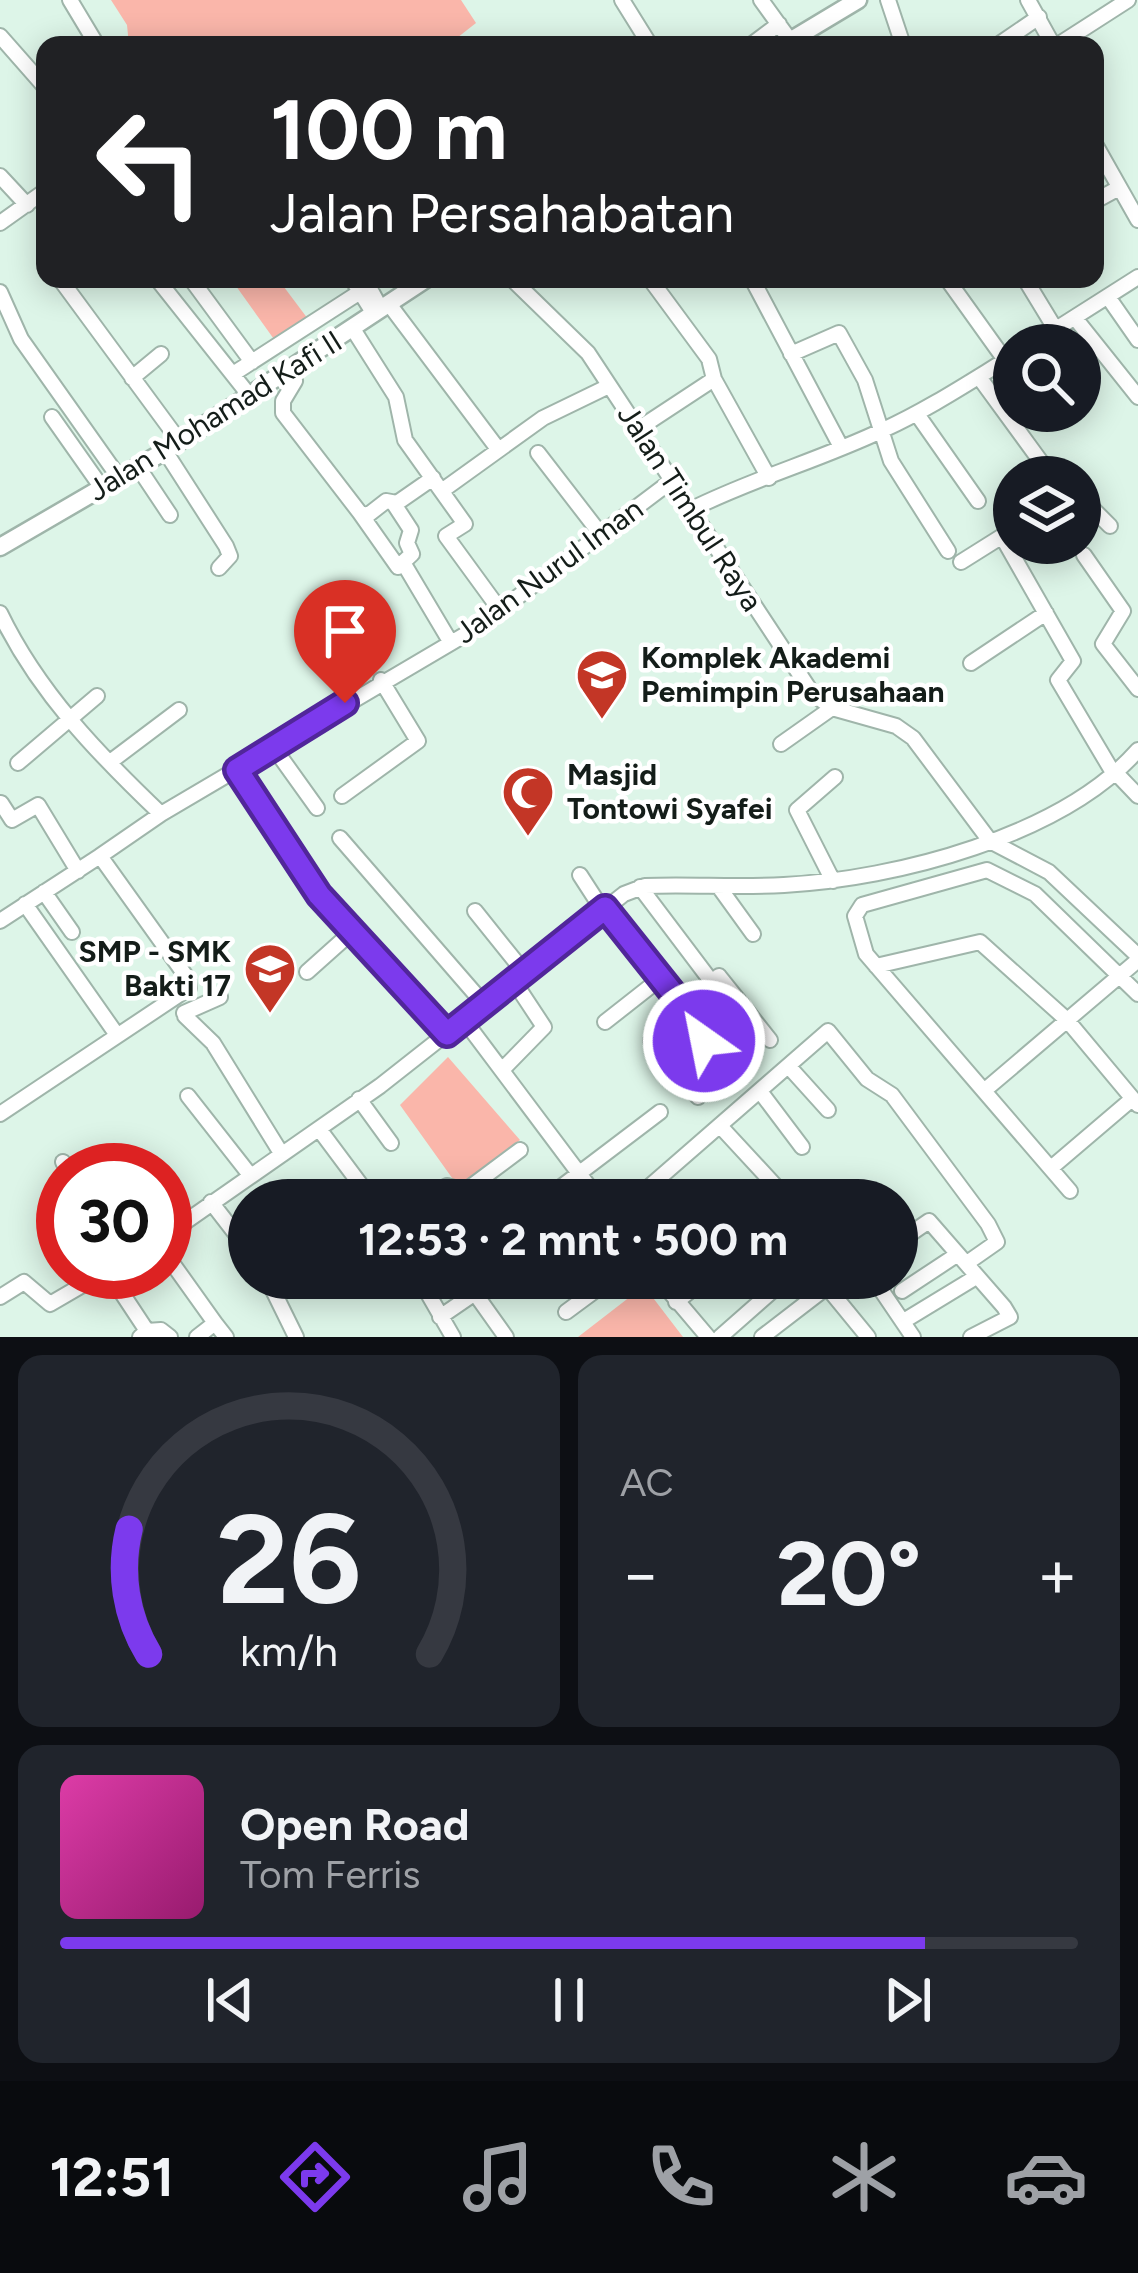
<!DOCTYPE html>
<html lang="id">
<head>
<meta charset="utf-8">
<style>
	:root { --surface:#171b24; --page:#20242c; --text:#f1f3f6; --muted:#9ea1a6; --line:#363941; --accent:#7c3aed }
	body { margin:0; font-family:Figtree,sans-serif; background:var(--page); color:var(--text); height:100vh; display:flex; flex-direction:column; font-size:45px; white-space:nowrap }
	* { box-sizing:border-box; margin:0 }
	p { font-size:39px; color:var(--muted) }
	.icon { flex:none; width:66px; height:66px; fill:none; stroke:currentColor; stroke-width:2; stroke-linecap:round; stroke-linejoin:round }
	.map { position:relative; height:1337px; overflow:hidden }
	.details { display:flex; flex-direction:column; gap:18px; padding:18px; background:#0d0f14; flex:1 }
	.details>* { flex:none }
	.top-card { position:absolute; left:36px; top:36px; width:1068px; height:252px; border-radius:24px; box-shadow:0 6px 30px #0003; background:#202124; color:#fff; overflow:hidden }
	.tools { position:absolute; left:993px; top:324px; display:grid; gap:24px }
	.tools a { display:grid; place-items:center; width:108px; height:108px; border-radius:50%; background:var(--surface); box-shadow:0 6px 30px #0003; font-size:60px }
	.speed { position:absolute; left:36px; top:1143px; display:flex; gap:24px; font-size:60px; font-weight:700; text-align:center }
	.speed>* { display:grid; place-content:center; width:156px; height:156px; border-radius:50%; background:var(--surface); box-shadow:0 6px 30px #0003; line-height:1 }
	.speed .limit { border:18px solid #d22; background:#fff; color:#111 }
	.pin { position:absolute; display:grid; place-items:center; width:102px; height:102px; color:#fff; margin:-123px -51px; border-radius:50% 50% 50% 0; rotate:-45deg; box-shadow:0 0 12px #0007 }
	.pin .icon { rotate:45deg }
	.me { position:absolute; width:132px; margin:-66px; rotate:327deg; stroke-linejoin:round; filter:drop-shadow(0 0 9px #0008) }
	.turn { display:flex; align-items:center; gap:42px; height:252px; padding:0 36px; font-size:54px }
	.turn .icon { width:156px; height:156px; stroke-width:2.5 }
	.turn b { display:block; font-size:84px; line-height:102px }
	.big { font-size:90px; font-weight:700; line-height:1.1 }
	.details .card { flex:1; display:flex; flex-direction:column; justify-content:center; gap:18px; min-width:0; padding:0 42px; border-radius:24px; background:var(--page) }
	.details .dial { align-items:center; gap:0 }
	.dial svg { height:312px; overflow:visible; fill:none; stroke:var(--line); stroke-width:7; stroke-linecap:round; text-anchor:middle }
	.dial text { fill:var(--text); stroke:none }
	.song { display:flex; align-items:center; gap:36px }
	.cover { width:144px; height:144px; border-radius:18px; background:linear-gradient(135deg,hsl(320 70% 55%),hsl(320 70% 35%)) }
	.played { height:12px; border-radius:6px; background:linear-gradient(90deg,var(--accent) 85%,var(--line) 85%) }
	.keys { display:flex; justify-content:space-around; direction:ltr }
	.heat { display:flex; justify-content:space-between; align-items:center; font-size:66px; direction:ltr }
	.details .tiles { flex:1; display:grid; gap:18px; grid-template-columns:1fr 1fr }
	.card:last-child { grid-column:span 2 }
	.trip { position:absolute; left:228px; top:1179px; width:690px; height:120px; border-radius:60px; background:var(--surface); box-shadow:0 6px 30px #0003; font-weight:700; line-height:120px; text-align:center }
	.tab-bar { display:flex; height:192px; justify-content:space-around; align-items:center; background:#090b0e; color:var(--muted) }
	.tab-bar .icon { width:84px; height:84px }
	.tab-bar .current { color:var(--accent) }
	.tab-bar b { font-size:54px; color:var(--text) }
	.map>svg:first-child { display:block }
	.green { fill:#fab6aa }
	.lines { fill:none; stroke-linecap:round; stroke-linejoin:round }
	.minor-casing { stroke:#9fb5aa; stroke-width:18 }
	.major-casing { stroke:#9fb5aa; stroke-width:21 }
	.minor { stroke:#fff; stroke-width:14 }
	.major { stroke:#fff; stroke-width:16 }
	.route-casing { stroke:#51269a; stroke-width:30 }
	.route { stroke:#7c3aed; stroke-width:21 }
	.labels { text-anchor:middle; stroke-width:9; stroke-linejoin:round; paint-order:stroke }
	.street-label { font-size:30px; fill:#141d19; stroke:#fff }
	.poi-label { font-size:30px; font-weight:bold; fill:#141d19; stroke:#fff; text-anchor:start }
</style>
</head>
<body>
<div class="map">
<svg width="1138" height="1337" viewBox="0 0 1138 1337">
	<rect width="100%" height="100%" fill="#ddf5e8"/>
	<path class="green" d="M111,0H461L476,23L448,45H129L127,25Z
		M231,279H278L314,327L281,349Z
		M448,1057L520,1140L460,1189L400,1105Z
		M644,1286L683,1337H578Z"/>
	<g class="lines">
		<g class="minor-casing">
			<path id="minor" d="M70,0L97,45
				M622,0L650,45
				M761,0L790,40
				M888,0L903,45
				M1028,0L1053,45
				M0,36L45,87
				M751,45L779,24
				M998,45L1039,17
				M1058,45L1128,0
				M1095,144L1138,220
				M0,176L27,205
				M1095,201L1117,189
				M0,223L45,191
				M60,279L180,442
				M157,279L249,395
				M191,279L252,362
				M352,279L374,314
				M378,279L368,285L381,309
				M512,279L588,353L812,693L832,708L896,726L913,738L990,841L1049,872L1138,956
				M650,279L709,359L714,379L769,478
				M752,279L841,447
				M947,279L1005,360
				M1025,279L1056,330
				M0,292L21,339L120,479
				M1108,297L1138,340
				M389,304L498,449
				M1075,318L1138,397
				M353,329L396,397L405,440L465,524L446,536L500,610
				M1031,345L1138,277
				M791,354L839,333L865,380L891,461L948,551
				M288,370L295,381L283,401V413L360,513L368,515L386,501L397,503L433,478
				M233,374L360,292
				M979,377L1052,477
				M132,378L161,354
				M917,414L978,501
				M52,417L102,488
				M638,429L714,379
				M165,451L226,546L230,556L219,568
				M538,453L599,532
				M138,467L170,515
				M443,490L543,418L609,386
				M1080,496L1110,526
				M692,509C754,478 820,460 883,430C929,409 971,381 1014,355
				M360,513L398,567L412,554L407,543L411,530L394,504
				M1014,527L1004,540L1073,661L1058,680L1115,776
				M1084,555L1123,611L1103,644L1138,689
				M961,562L1004,535
				M404,564L451,643
				M0,613C38,692 98,754 161,814L478,627L674,479
				M971,663L1046,613
				M781,744L832,708
				M274,748L317,808
				M110,762L179,710
				M18,763L97,696
				M237,771L319,895L447,1034
				M1117,774L1138,796
				M342,796L418,741L381,680
				M1,803L12,820L38,805L78,871
				M340,838L484,1004
				M580,875L602,909
				M833,881L797,810L835,777
				M640,887L711,981
				M719,887L753,934
				M44,892L72,932
				M25,904L117,1035
				M605,908L661,978L605,1022
				M475,911L524,972
				M0,921L100,856
				M876,966L980,942L1067,1020L1138,1105
				M307,972L354,930
				M661,978L704,1041L674,1071
				M682,1006L719,976L770,1040
				M184,1013L220,997
				M185,1016L213,1043L281,1153
				M464,1020L599,1200
				M651,1041L698,1097
				M791,1069L828,1110
				M502,1070L544,1027L513,980
				M985,1090L1138,960
				M762,1094L802,1147
				M188,1096L250,1175
				M359,1099L391,1143
				M0,1114L189,988L188,979L100,856L161,814
				M721,1127L782,1193
				M319,1129L372,1200
				M63,1162L68,1170
				M1051,1168L1132,1099
				M1070,1191L866,954L855,916L862,905L987,870L1035,894L1138,994
				M419,1200L447,1186L465,1191L520,1150
				M544,1200L660,1112
				M634,1200L828,1031L867,1079L892,1095L988,1224L997,1242L967,1263
				M211,1202L249,1251
				M165,1236L380,1086L624,894L645,886C691,884 737,888 784,885C896,879 1062,836 1138,750
				M897,1243L929,1221L1004,1307L1010,1317L971,1337
				M165,1253L215,1323
				M108,1272L147,1331L140,1337
				M267,1278L296,1337
				M419,1278L453,1337
				M464,1278L506,1337
				M658,1278L708,1337
				M873,1278L913,1337
				M902,1291L958,1254
				M0,1297L24,1282L50,1304L105,1272
				M676,1302L707,1278
				M566,1312L612,1278
				M440,1317L475,1293
				M907,1319L976,1277
				M147,1331L161,1330L170,1337
				M197,1337L215,1323L226,1337
				M720,1337L787,1278
				M762,1337L827,1287L868,1337"/>
		</g>
		<g class="major-casing">
			<path id="major" d="M783,45L858,0
				M0,547L165,451L426,279"/>
		</g>
		<use href="#minor" class="minor"/>
		<use href="#major" class="major"/>
	</g>
	<g class="lines">
		<g class="route-casing">
			<path id="route" d="M345,703L237,770L319,895L447,1034L605,908L695,1021L704,1041"/>
		</g>
		<use href="#route" class="route"/>
	</g>
	<defs>
		<g id="university-pin" transform="scale(2.7)"><path d="M0 17L-7.5 6A9.5 9.5 0 1 1 7.5 6Z" fill="#c33626" stroke="#fff"/><path d="M0-5L7-2L0 1L-7-2ZM-4 1L0 2.5L4 1V4Q0 6-4 4Z" fill="#fff"/></g>
		<g id="mosque-pin" transform="scale(2.7)"><path d="M0 17L-7.5 6A9.5 9.5 0 1 1 7.5 6Z" fill="#c33626" stroke="#fff"/><path d="M3.5-4.9A6 6 0 1 0 3.5 4.9A5 5 0 1 1 3.5-4.9Z" fill="#fff"/></g>
		<g id="school-pin" transform="scale(2.7)"><path d="M0 17L-7.5 6A9.5 9.5 0 1 1 7.5 6Z" fill="#c33626" stroke="#fff"/><path d="M0-5L7-2L0 1L-7-2ZM-4 1L0 2.5L4 1V4Q0 6-4 4Z" fill="#fff"/></g>
	</defs>
	<g fill-rule="evenodd">
		<use href="#university-pin" x="602" y="675"/>
		<use href="#mosque-pin" x="528" y="792"/>
		<use href="#school-pin" x="270" y="969"/>
	</g>
	<g class="labels">
		<g class="street-label">
			<text transform="translate(215 416) rotate(-32)" y="10">Jalan Mohamad Kafi II</text>
			<text transform="translate(690 508) rotate(57)" y="10">Jalan Timbul Raya</text>
			<text transform="translate(549 571) rotate(-36)" y="10">Jalan Nurul Iman</text>
		</g>
		<g class="poi-label">
			<text x="641" y="668">Komplek Akademi<tspan x="641" dy="34">Pemimpin Perusahaan</tspan></text>
			<text x="567" y="785">Masjid<tspan x="567" dy="34">Tontowi Syafei</tspan></text>
			<text x="231" y="962" text-anchor="end">SMP - SMK<tspan x="231" dy="34">Bakti 17</tspan></text>
		</g>
	</g>
</svg>
<div class="tools">
<a><svg class="icon" aria-label="search" viewBox="0 0 24 24"><circle cx="10" cy="10" r="6"/><path d="M15 15l6 6"/></svg></a>
<a><svg class="icon" aria-label="layers" viewBox="0 0 24 24"><path d="M12 4l9 5-9 5-9-5zM3 14l9 5 9-5"/></svg></a>
</div>
<div class="speed"><div class="limit">30</div></div>
<div class="pin" style="left:345px;top:703px;background:#d93025"><svg class="icon" aria-label="arrive" viewBox="0 0 24 24"><path d="M6 21V4h12l-3 4 3 4H6"/></svg></div>
<svg class="me" style="left:704px;top:1041px" viewBox="-20 -20 40 40"><circle r="17" fill="#7c3aed" stroke="#fff" stroke-width="3"/><path d="M0-11L8 9 0 5-8 9z" fill="#fff"/></svg>
<div class="trip">12:53 · 2 mnt · 500 m</div>
<div class="top-card">
<div class="turn"><svg class="icon" aria-label="left" viewBox="0 0 24 24"><path d="M17 20v-9H6M10 6l-5 5 5 5"/></svg><div><b>100 m</b>Jalan Persahabatan</div></div>
</div>
</div>
<section class="details">
<div class="tiles">
<div class="card dial"><svg viewBox="0 0 100 80">
<path d="M14 69A42 42 0 1 1 86 69"/>
<path d="M14 69A42 42 0 0 1 9 37" stroke="#7c3aed"/>
<text x="50" y="56" font-size="32" font-weight="700">26</text>
<text x="50" y="72" font-size="11">km/h</text>
</svg></div>
<div class="card"><p>AC</p>
<div class="heat"><a>−</a><b class="big">20°</b><a>+</a></div>
</div>
<div class="card">
<div class="song"><i class="cover"></i><div><b>Open Road</b><p>Tom Ferris</p></div></div>
<div class="played"></div>
<div class="keys"><svg class="icon" aria-label="previous" viewBox="0 0 24 24"><path d="M18 5L8 12l10 7zM5 5v14"/></svg><svg class="icon" aria-label="pause" viewBox="0 0 24 24"><path d="M8 5v14M16 5v14"/></svg><svg class="icon" aria-label="next" viewBox="0 0 24 24"><path d="M6 5l10 7-10 7zM19 5v14"/></svg></div>
</div>
</div>
</section>
<nav class="tab-bar">
<b>12:51</b>
<svg class="icon current" aria-label="directions" viewBox="0 0 24 24"><path d="M12 3l9 9-9 9-9-9zM9 14v-3h6M13 9l2 2-2 2"/></svg>
<svg class="icon" aria-label="music" viewBox="0 0 24 24"><path d="M9 18V5l10-2v13"/><circle cx="6" cy="18" r="3"/><circle cx="16" cy="16" r="3"/></svg>
<svg class="icon" aria-label="phone" viewBox="0 0 24 24"><path d="M5 4h4l2 5-3 2q2 4 5 5l2-3 5 2v4C11 20 4 13 5 4z"/></svg>
<svg class="icon" aria-label="climate" viewBox="0 0 24 24"><path d="M12 3v18M4 7l16 10M4 17L20 7"/></svg>
<svg class="icon" aria-label="car" viewBox="0 0 24 24"><path d="M5 17H2v-5l4-1 3-4h7l3 4 3 1v5h-3M9 17h6M6 11h13"/><circle cx="7" cy="17" r="2"/><circle cx="17" cy="17" r="2"/></svg>
</nav>
</body>
</html>
